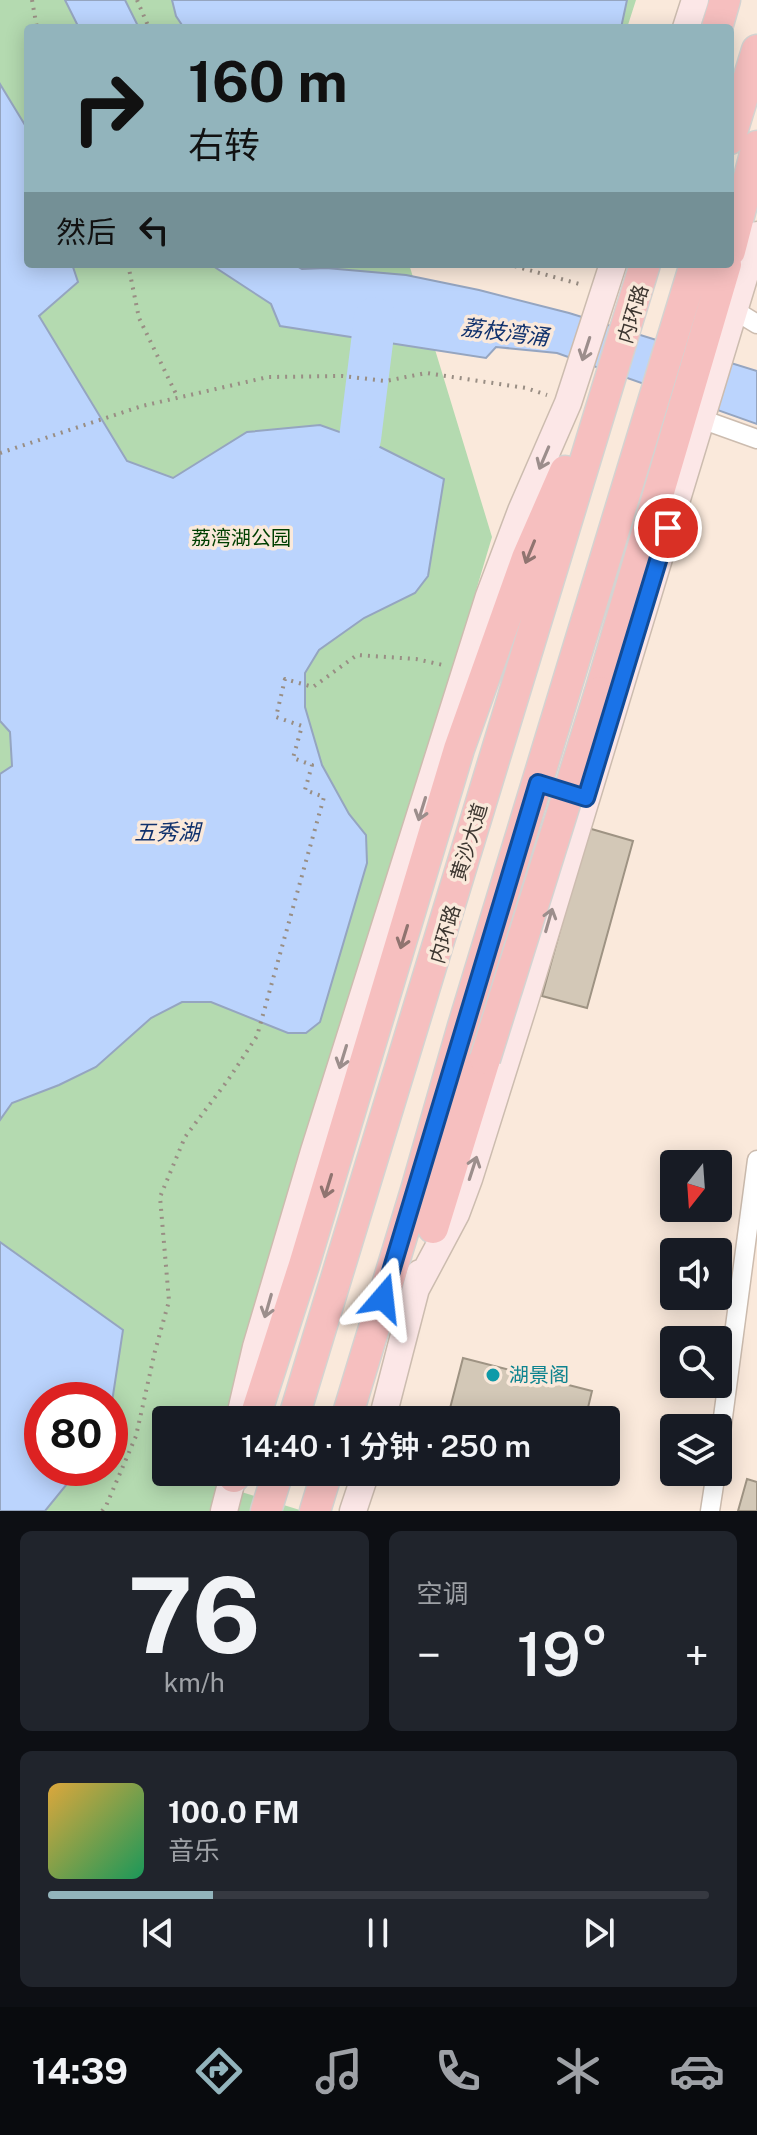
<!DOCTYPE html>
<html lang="zh">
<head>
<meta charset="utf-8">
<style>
	:root { --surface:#171b24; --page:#20242c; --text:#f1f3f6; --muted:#9ea1a6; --line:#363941; --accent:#92b4bc }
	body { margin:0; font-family:"Public Sans","Noto Sans SC",sans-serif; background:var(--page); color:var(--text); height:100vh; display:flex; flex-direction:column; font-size:30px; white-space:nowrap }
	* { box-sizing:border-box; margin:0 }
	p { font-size:26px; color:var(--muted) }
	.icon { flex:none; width:44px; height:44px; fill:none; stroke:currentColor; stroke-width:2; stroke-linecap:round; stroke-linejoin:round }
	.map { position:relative; height:1511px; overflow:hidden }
	.side { display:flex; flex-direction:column; gap:20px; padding:20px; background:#0d0f14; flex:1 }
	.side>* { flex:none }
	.hud { position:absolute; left:24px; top:24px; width:710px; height:244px; border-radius:8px; box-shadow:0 4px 20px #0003; background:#92b4bc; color:#111; overflow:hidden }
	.needle { width:52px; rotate:197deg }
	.tools { position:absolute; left:660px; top:1150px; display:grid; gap:16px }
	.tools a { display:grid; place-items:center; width:72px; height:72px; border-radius:8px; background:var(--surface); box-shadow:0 4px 20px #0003; font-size:40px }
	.speed { position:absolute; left:24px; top:1382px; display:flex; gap:16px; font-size:40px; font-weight:700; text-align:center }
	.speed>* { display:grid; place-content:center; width:104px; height:104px; border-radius:50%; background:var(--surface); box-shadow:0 4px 20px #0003; line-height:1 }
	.speed .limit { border:12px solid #d22; background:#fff; color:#111 }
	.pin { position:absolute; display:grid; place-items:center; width:68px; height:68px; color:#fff; margin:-34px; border:4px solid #fff; border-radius:50%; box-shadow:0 2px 8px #0007 }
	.me { position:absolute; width:88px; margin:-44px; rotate:17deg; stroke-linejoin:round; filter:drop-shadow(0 0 6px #0008) }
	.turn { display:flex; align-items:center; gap:28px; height:168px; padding:0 32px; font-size:36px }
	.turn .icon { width:104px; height:104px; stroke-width:2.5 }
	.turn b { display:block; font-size:56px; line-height:68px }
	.then { display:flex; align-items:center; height:76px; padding:0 32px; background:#0003; gap:16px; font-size:30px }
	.big { font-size:60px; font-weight:600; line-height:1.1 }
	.side .widget { flex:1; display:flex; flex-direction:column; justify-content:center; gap:12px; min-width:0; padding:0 28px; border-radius:12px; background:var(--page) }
	.side .dial { align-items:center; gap:0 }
	.dial b { font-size:104px; line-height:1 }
	.song { display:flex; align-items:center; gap:24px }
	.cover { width:96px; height:96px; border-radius:12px; background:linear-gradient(135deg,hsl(40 70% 55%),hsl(150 70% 35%)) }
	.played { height:8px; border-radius:4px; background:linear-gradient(90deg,var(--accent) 25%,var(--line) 25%) }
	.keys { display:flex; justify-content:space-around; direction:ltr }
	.heat { display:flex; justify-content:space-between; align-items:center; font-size:44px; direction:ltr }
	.side .tiles { flex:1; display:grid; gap:20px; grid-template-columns:1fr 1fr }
	.widget:last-child { grid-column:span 2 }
	.trip { position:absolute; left:152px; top:1406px; width:468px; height:80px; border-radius:8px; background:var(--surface); box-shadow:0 4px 20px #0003; font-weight:600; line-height:80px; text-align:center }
	.menu { display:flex; height:128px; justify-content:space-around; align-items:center; background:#090b0e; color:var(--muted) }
	.menu .icon { width:56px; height:56px }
	.menu .active { color:var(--accent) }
	.menu b { font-size:36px; color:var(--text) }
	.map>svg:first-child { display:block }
	.green { fill:#b4dab0; fill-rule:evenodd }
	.water { fill:#bbd4fd; stroke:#95a5c0; stroke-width:2 }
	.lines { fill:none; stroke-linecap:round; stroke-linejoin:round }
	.river { stroke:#bbd4fd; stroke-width:42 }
	.building { fill:#d3c8b7; stroke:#9e9383; stroke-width:2 }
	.minor-casing { stroke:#ccbcaf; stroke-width:21 }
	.secondary-casing { stroke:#ccbcaf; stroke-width:29 }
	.trunk-casing { stroke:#d4d3d1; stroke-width:33 }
	.path { stroke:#998e84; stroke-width:4; stroke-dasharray:2 6; stroke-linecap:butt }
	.minor { stroke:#fff; stroke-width:18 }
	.secondary { stroke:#fce7e7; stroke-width:26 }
	.trunk { stroke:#f6bfbf; stroke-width:30 }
	.trunk-bridge-casing { stroke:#d4d3d1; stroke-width:33; stroke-linecap:butt }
	.trunk-bridge { stroke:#f6bfbf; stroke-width:30 }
	.oneway { stroke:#9c8e8c }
	.oneway2 { stroke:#907470 }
	.route-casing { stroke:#114b97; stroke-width:20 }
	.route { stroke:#1a73e8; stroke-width:14 }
	.culture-dot { fill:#0f9aa8; stroke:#fae9db; stroke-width:3 }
	.labels { text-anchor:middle; stroke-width:7; stroke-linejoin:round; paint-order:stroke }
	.street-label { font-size:20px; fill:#3c3630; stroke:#fae9db }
	.park-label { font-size:20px; fill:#003f00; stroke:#fae9db }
	.culture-label { font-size:20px; fill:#0d838f; stroke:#fae9db; text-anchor:start }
	.water-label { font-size:22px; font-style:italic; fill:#11326d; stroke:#fae9db }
</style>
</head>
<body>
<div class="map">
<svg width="757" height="1511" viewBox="0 0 757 1511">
	<rect width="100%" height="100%" fill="#fae9db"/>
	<path class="green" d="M0,0H636L627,28H28V264H409L492,537L232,1410L225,1420H166V1472H189L187,1475L303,1511H0ZM42,1400H110V1468H42Z"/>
	<path class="water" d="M65,0H125L139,28H79Z
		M172,0H627L621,28H184L176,16Z
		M0,84L28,130V264H72L78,282L39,316L127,461L173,478L247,432L320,425L376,445L444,479L428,576L415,593L364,618L319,650L305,673V707L322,765L349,814L366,835L367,863L320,1022L306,1033H288L211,1002H182L151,1018L96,1067L59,1085L12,1103L0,1120V774L12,766L10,732L0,721Z
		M210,264H293L302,269L326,268L406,275L479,290L569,313L757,371V424L557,353L496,347L486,358L280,326L271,304Z
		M0,1242L123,1330L110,1415V1400H42V1468H80L45,1511H0Z"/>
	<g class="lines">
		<path class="river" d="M360,439L375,318"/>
	</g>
	<path class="building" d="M588,828L633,841L587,1008L542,996Z
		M463,1358L592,1391L585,1420H447Z
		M522,1472H571L568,1484Z
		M747,1479L757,1482V1511H738Z"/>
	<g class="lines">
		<g class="minor-casing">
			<path id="minor" d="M734,310L757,324
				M701,419L757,439
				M718,1455L757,1160
				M710,1511L716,1472"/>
		</g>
		<g class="secondary-casing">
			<path id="secondary" d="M686,28L695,0
				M416,1289L456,1214L469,1179L524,1004L757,235
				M239,1420L256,1347L314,1151L489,596L521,511L568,403L613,264
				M382,1420L420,1273
				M224,1511L234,1472
				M353,1511L366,1472"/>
		</g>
		<g class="trunk-casing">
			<path id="trunk" d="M717,28L725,0
				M730,139L757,50
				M730,251L757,146
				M600,692L726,264
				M433,1228L485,1059
				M254,1420L304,1265L459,749L527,558L565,471
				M293,1420L645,264
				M346,1420L416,1190L463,1026L695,264
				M234,1477L236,1472
				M266,1511L278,1472
				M315,1511L327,1472"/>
		</g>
		<path class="path" d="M32,0L37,28
			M137,0L149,28
			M128,264L139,318L178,398
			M507,264L583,285
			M0,453L142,406L268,377L342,376L386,381L426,373L526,388L547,395
			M102,1511L106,1506L136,1436L155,1351L169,1301L160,1197L185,1137L228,1080L257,1036L324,797L305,790L312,765L293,758L302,726L276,717L285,679L313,687L357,655L416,659L443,665"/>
		<use href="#minor" class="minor"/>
		<use href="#secondary" class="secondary"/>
		<use href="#trunk" class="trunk"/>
		<g class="trunk-bridge-casing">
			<path id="trunk-bridge" d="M485,1059L600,692"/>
		</g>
		<use href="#trunk-bridge" class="trunk-bridge"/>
	</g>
	<defs><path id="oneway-shaft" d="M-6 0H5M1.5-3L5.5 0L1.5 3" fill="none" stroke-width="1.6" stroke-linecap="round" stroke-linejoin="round" transform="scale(2)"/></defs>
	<g class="oneway">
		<use href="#oneway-shaft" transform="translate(586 349) rotate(108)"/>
		<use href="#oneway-shaft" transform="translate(544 458) rotate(113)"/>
		<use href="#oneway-shaft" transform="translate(422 809) rotate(107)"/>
		<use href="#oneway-shaft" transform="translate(549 920) rotate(-74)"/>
		<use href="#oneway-shaft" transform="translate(343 1057) rotate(107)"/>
		<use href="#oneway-shaft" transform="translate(473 1168) rotate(-72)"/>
		<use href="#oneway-shaft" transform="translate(268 1306) rotate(106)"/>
	</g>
	<g class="oneway2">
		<use href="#oneway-shaft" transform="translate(530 552) rotate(112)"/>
		<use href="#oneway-shaft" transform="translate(404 937) rotate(107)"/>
		<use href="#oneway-shaft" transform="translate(328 1186) rotate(107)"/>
	</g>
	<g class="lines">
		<g class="route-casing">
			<path id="route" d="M383,1298L538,783L586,798L668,528"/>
		</g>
		<use href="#route" class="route"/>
	</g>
	<circle class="culture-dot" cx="493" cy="1375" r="8"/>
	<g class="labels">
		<g class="street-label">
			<text transform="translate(633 314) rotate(-73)" y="7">内环路</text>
			<text transform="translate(469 842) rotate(-73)" y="7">黄沙大道</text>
			<text transform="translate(445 934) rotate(-73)" y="7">内环路</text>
		</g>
		<g class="park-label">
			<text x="241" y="545">荔湾湖公园</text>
		</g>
		<g class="culture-label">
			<text x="509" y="1382">湖景阁</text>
		</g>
		<g class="water-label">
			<text transform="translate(505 332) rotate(7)" y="8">荔枝湾涌</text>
			<text x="167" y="840">五秀湖</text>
		</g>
	</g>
</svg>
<div class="tools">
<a><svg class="needle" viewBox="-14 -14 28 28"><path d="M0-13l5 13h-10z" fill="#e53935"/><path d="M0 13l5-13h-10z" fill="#9ea1a6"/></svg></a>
<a><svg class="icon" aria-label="sound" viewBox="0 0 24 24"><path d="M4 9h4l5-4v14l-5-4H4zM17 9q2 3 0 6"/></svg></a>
<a><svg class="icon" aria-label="search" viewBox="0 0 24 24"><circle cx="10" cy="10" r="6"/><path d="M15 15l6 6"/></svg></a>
<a><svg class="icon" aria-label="layers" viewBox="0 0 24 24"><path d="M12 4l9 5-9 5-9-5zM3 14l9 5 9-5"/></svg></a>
</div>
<div class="speed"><div class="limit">80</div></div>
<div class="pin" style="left:668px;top:528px;background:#d93025"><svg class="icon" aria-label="arrive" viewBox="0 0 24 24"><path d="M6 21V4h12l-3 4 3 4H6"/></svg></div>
<svg class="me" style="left:383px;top:1298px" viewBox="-20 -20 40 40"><path d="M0-17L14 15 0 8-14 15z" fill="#1a73e8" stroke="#fff" stroke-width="4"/></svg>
<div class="trip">14:40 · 1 分钟 · 250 m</div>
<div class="hud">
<div class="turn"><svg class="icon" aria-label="right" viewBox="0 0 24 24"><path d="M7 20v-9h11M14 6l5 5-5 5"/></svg><div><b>160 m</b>右转</div></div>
<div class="then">然后<svg class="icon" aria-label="left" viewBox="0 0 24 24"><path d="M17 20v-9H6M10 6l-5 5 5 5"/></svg></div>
</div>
</div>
<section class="side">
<div class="tiles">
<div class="widget dial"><b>76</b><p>km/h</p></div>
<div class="widget"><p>空调</p>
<div class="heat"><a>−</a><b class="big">19°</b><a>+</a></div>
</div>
<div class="widget">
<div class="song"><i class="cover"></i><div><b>100.0 FM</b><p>音乐</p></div></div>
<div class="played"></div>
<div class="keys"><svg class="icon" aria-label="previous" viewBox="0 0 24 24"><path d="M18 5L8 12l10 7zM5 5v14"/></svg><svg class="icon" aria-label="pause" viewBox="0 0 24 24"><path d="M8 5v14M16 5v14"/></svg><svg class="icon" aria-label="next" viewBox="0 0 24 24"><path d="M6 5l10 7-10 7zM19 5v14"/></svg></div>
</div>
</div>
</section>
<nav class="menu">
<b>14:39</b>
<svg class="icon active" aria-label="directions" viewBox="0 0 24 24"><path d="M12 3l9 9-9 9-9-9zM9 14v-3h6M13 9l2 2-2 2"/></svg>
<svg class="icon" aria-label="music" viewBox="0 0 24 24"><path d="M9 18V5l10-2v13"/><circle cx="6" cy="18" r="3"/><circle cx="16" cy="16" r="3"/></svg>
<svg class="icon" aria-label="phone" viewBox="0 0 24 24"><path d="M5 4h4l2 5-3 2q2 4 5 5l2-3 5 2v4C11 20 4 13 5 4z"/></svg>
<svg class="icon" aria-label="climate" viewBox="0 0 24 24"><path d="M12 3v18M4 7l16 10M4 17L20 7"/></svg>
<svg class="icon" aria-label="car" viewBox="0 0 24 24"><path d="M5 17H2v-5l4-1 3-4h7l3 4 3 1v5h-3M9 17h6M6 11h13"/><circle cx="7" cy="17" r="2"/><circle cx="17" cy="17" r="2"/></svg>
</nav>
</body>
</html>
